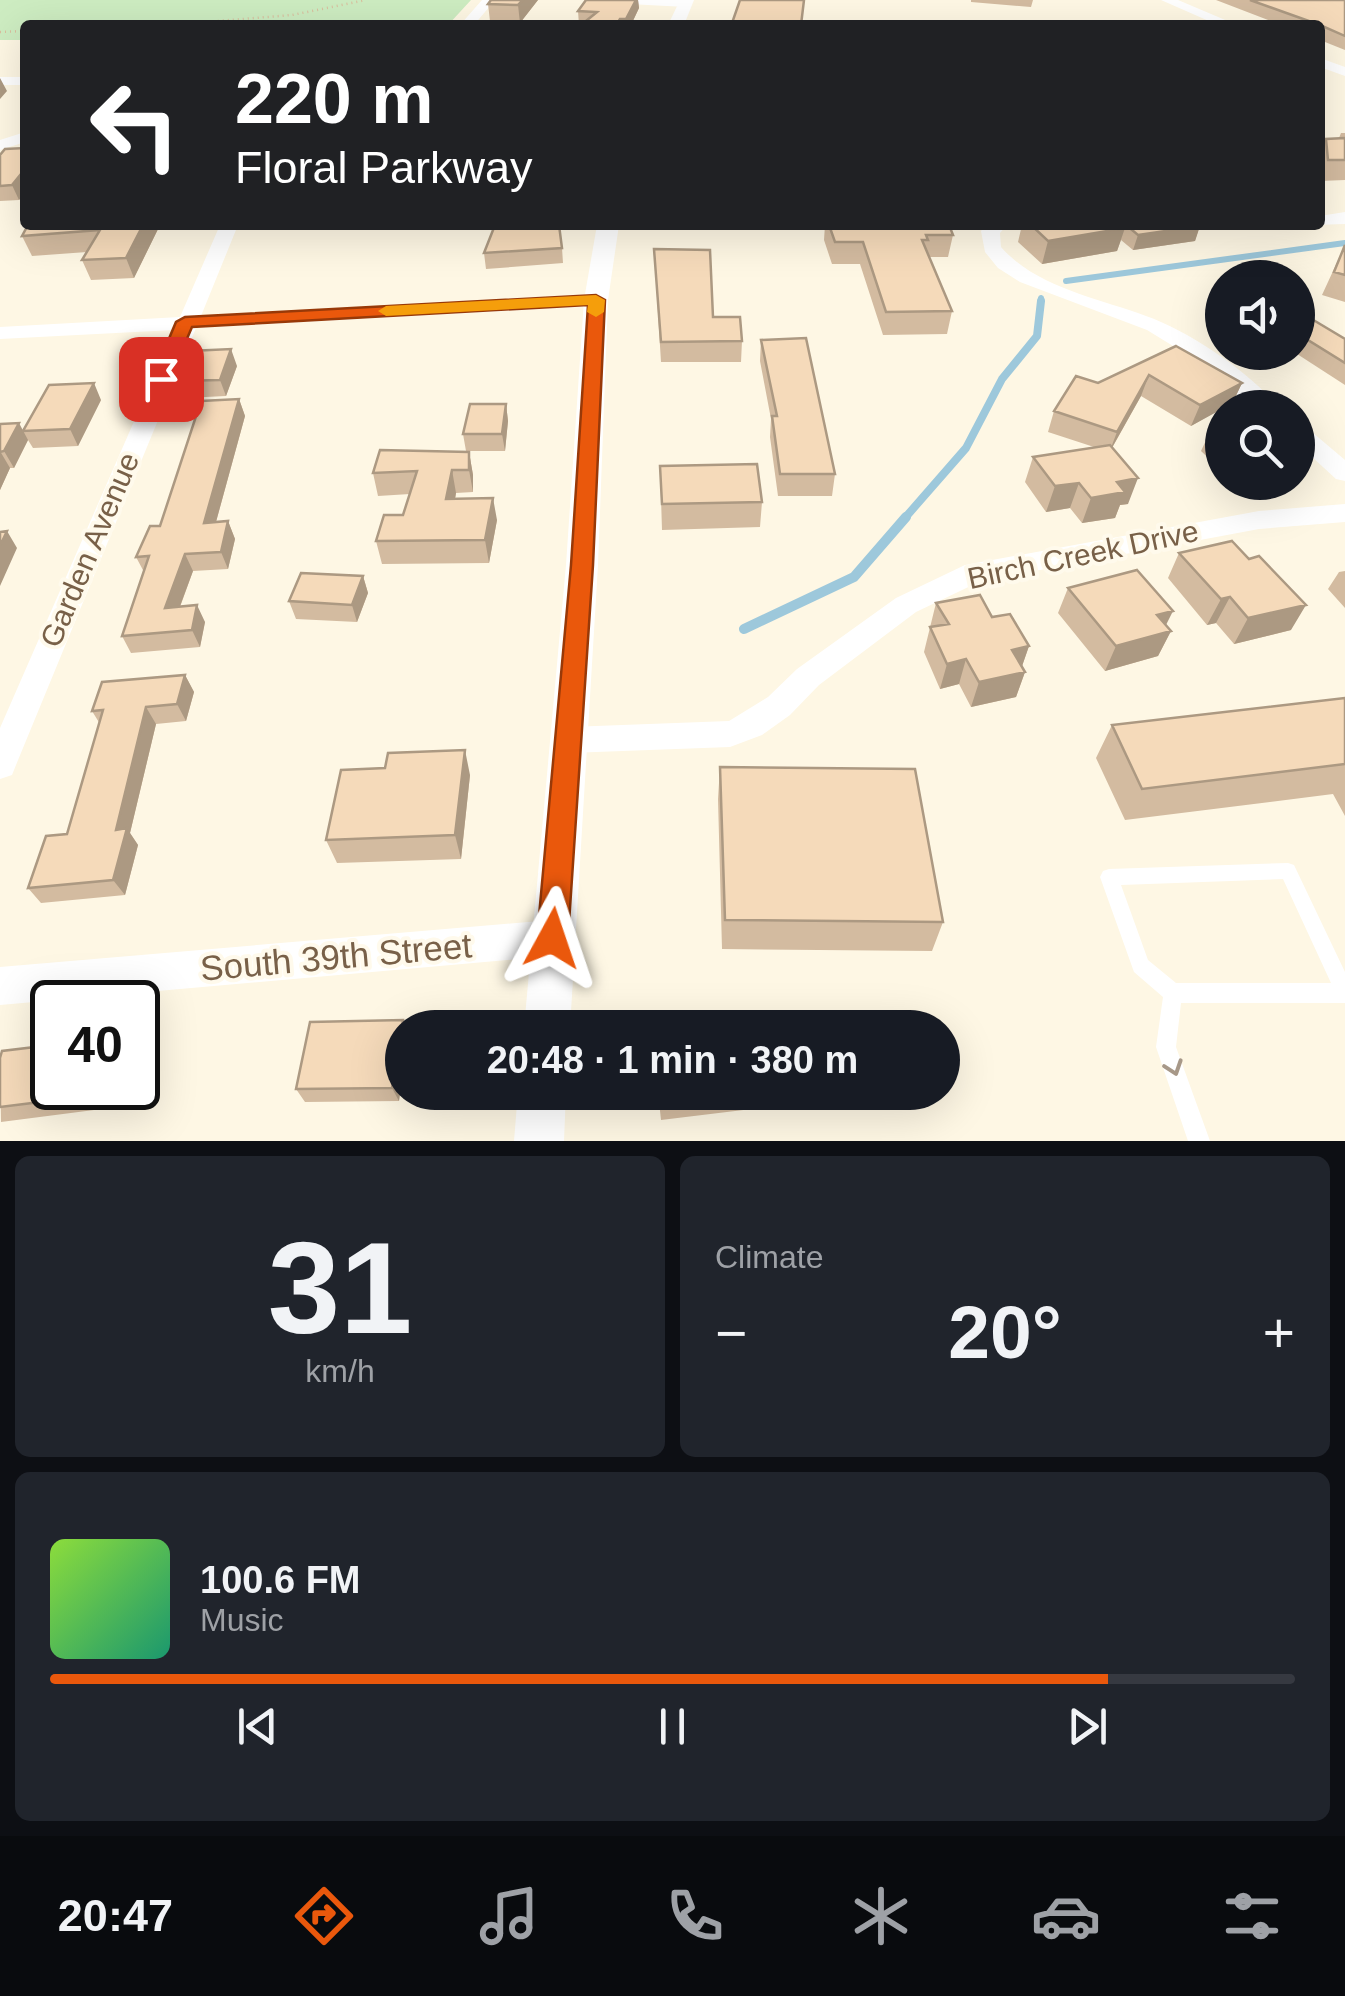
<!DOCTYPE html>
<html lang="en">
<head>
<meta charset="utf-8">
<style>
	:root { --surface:#171b24; --page:#20242c; --text:#f1f3f6; --muted:#9ea1a6; --line:#363941; --accent:#ea580c }
	body { margin:0; font-family:Arial,sans-serif; background:var(--page); color:var(--text); height:100vh; display:flex; flex-direction:column; font-size:38px; white-space:nowrap }
	* { box-sizing:border-box; margin:0 }
	p { font-size:32px; color:var(--muted) }
	.icon { flex:none; width:55px; height:55px; fill:none; stroke:currentColor; stroke-width:2; stroke-linecap:round; stroke-linejoin:round }
	.map { position:relative; height:1141px; overflow:hidden }
	.details { display:flex; flex-direction:column; gap:15px; padding:15px; background:#0d0f14; flex:1 }
	.details>* { flex:none }
	.top-card { position:absolute; left:20px; top:20px; width:1305px; height:210px; border-radius:10px; box-shadow:0 10px 40px #0002; background:#202124; color:#fff; overflow:hidden }
	.tools { position:absolute; left:1205px; top:260px; display:grid; gap:20px }
	.tools a { display:grid; place-items:center; width:110px; height:110px; border-radius:50%; background:var(--surface); box-shadow:0 10px 40px #0002; font-size:50px }
	.speed { position:absolute; left:30px; top:980px; display:flex; gap:20px; font-size:50px; font-weight:700; text-align:center }
	.speed>* { display:grid; place-content:center; width:130px; height:130px; border-radius:50%; background:var(--surface); box-shadow:0 10px 40px #0002; line-height:1 }
	.speed .limit { border:5px solid #111; border-radius:15px; background:#fff; color:#111 }
	.pin { position:absolute; display:grid; place-items:center; width:85px; height:85px; color:#fff; margin:-42px; border-radius:20px; box-shadow:0 5px 15px #0006 }
	.me { position:absolute; width:110px; margin:-55px; rotate:5deg; stroke-linejoin:round; filter:drop-shadow(0 0 8px #0008) }
	.turn { display:flex; align-items:center; gap:35px; height:210px; padding:0 50px; font-size:45px }
	.turn .icon { width:130px; height:130px; stroke-width:2.5 }
	.turn b { display:block; font-size:70px; line-height:85px }
	.big { font-size:75px; font-weight:800; line-height:1.1 }
	.details .widget { flex:1; display:flex; flex-direction:column; justify-content:center; gap:15px; min-width:0; padding:0 35px; border-radius:15px; background:var(--page) }
	.details .dial { align-items:center; gap:0 }
	.dial b { font-size:130px; line-height:1 }
	.song { display:flex; align-items:center; gap:30px }
	.cover { width:120px; height:120px; border-radius:15px; background:linear-gradient(135deg,hsl(90 70% 55%),hsl(160 70% 35%)) }
	.played { height:10px; border-radius:5px; background:linear-gradient(90deg,var(--accent) 85%,var(--line) 85%) }
	.keys { display:flex; justify-content:space-around; direction:ltr }
	.heat { display:flex; justify-content:space-between; align-items:center; font-size:55px; direction:ltr }
	.details .tiles { flex:1; display:grid; gap:15px; grid-template-columns:1fr 1fr }
	.widget:last-child { grid-column:span 2 }
	.trip { position:absolute; left:385px; top:1010px; width:575px; height:100px; border-radius:50px; background:var(--surface); box-shadow:0 10px 40px #0002; font-weight:800; line-height:100px; text-align:center }
	.dock { display:flex; height:160px; justify-content:space-around; align-items:center; background:#090b0e; color:var(--muted) }
	.dock .icon { width:70px; height:70px }
	.dock .active { color:var(--accent) }
	.dock b { font-size:45px; color:var(--text) }
	.map>svg:first-child { display:block }
	.green { fill:#cdecc1 }
	.lines { fill:none; stroke-linecap:round; stroke-linejoin:round }
	.stream-far2 { stroke:#9dc8db; stroke-width:6 }
	.stream-far1 { stroke:#9dc8db; stroke-width:8 }
	.stream { stroke:#9dc8db; stroke-width:10 }
	.path { stroke:#dabd9d; stroke-width:2.5; stroke-dasharray:1 4; stroke-linecap:butt }
	.service { fill:#fff; fill-rule:evenodd }
	.minor { fill:#fff; fill-rule:evenodd }
	.tertiary { fill:#fff; fill-rule:evenodd }
	.wall { fill:#d3bba0 }
	.shaded-wall { fill:#ac9982 }
	.building { fill:#f5daba; stroke:#ac9982; stroke-width:2.5 }
	.oneway { stroke:#a79888 }
	.route { fill:#ea580c; stroke:#983908; stroke-width:2.5 }
	.slow { fill:#f59e0b }
	.labels { text-anchor:middle; stroke-width:8; stroke-linejoin:round; paint-order:stroke }
	.street-label { font-size:30px; fill:#786048; stroke:#fffaec }
	.near-street-label { font-size:35px; fill:#786048; stroke:#fffaec }
</style>
</head>
<body>
<div class="map">
<svg width="1345" height="1141" viewBox="0 0 1345 1141">
	<rect width="100%" height="100%" fill="#fef7e4"/>
	<path class="green" d="M0,0H471L448,25H25V40H0Z"/>
	<g class="lines">
		<path class="stream-far2" d="M1066,281L1345,243
			M1040,304L1041,298"/>
		<path class="stream-far1" d="M904,519L966,448L1002,379L1037,336L1041,301"/>
		<path class="stream" d="M744,629L854,577L906,517"/>
		<path class="path" d="M168,25L292,15L366,0
			M0,32L25,31"/>
		<path class="service" d="M1288,863L1294,865L1345,972V1003H1181L1176,1047L1210,1141H1188L1156,1047L1163,997L1134,972L1100,877L1103,871L1109,869ZM1283,879L1331,983H1176L1148,960L1121,885Z"/>
		<path class="minor" d="M482,0H495L474,25H460Z
			M623,0H689L692,3L686,7L629,4Z
			M1161,0H1178L1237,25H1218Z
			M1320,58L1345,67V76L1320,67Z
			M0,77H25V85H0Z
			M25,132V142L0,150V140Z
			M1345,212V224L1313,225H1320V216Z
			M220,225H238L201,316L596,294L606,300L596,306L196,328L16,765L12,775L0,779V728L174,330L0,339V327L180,317Z
			M986,225H1007L1000,233L1001,247C1037,288 1098,298 1146,316C1189,331 1250,372 1279,408H1253L1191,357L1147,330L1020,282L998,268L985,252L981,231Z
			M1298,425L1306,427L1345,460V481L1336,479L1298,444Z
			M1345,504V522L1259,529L981,581L916,612L819,685L790,715L762,735L730,747L569,753L558,749L553,740L558,731L569,727L729,721L768,697L797,669L896,598L965,565L1259,511Z
			M552,920L565,926L571,938L565,950L552,956L0,1005V967Z"/>
		<path class="tertiary" d="M680,0H694L684,25H668Z
			M597,225H619L608,300L598,565L570,1028H524L566,565L584,300Z
			M518,1092H566L564,1141H514Z"/>
	</g>
	<path class="wall" d="M491,0H538L520,23L490,21L488,4Z
		M586,0H638L639,8L631,25H579L578,11Z
		M971,0H1033L1031,7L971,2Z
		M1216,0H1345V50L1320,40V25H1281Z
		M1341,133H1345V180L1320,181V151L1326,139L1339,138Z
		M25,148V193L19,200L0,201V155Z
		M28,225H160L134,278L91,280L82,260L87,252L32,256L22,236Z
		M825,225H949L953,235L948,257H929L952,311L947,334L883,335L860,264H832L824,240Z
		M1022,225H1200L1195,241L1133,250L1121,240L1117,251L1042,264L1018,242Z
		M1345,245V302L1322,295Z
		M562,248L563,263L486,269L484,253Z
		M654,249L713,317L742,341L741,362H661Z
		M1310,318L1345,339V385L1294,352H1298V340Z
		M761,340L835,474L832,496H778L770,437L771,419L760,361Z
		M1176,346L1242,383L1232,404L1222,408L1191,426L1141,396L1112,448L1128,504L1120,505L1115,518L1082,523L1070,508L1046,512L1025,482L1033,457L1094,447L1048,432L1054,411L1098,383Z
		M237,366L226,396L185,398L178,381Z
		M239,399L245,416L216,522L228,521L235,539L228,569L193,571L180,607L205,622L200,647L131,653L122,636L144,572L136,557L160,526Z
		M101,400L78,446L33,448L28,440L14,468H10L0,490V424L24,430Z
		M506,404L508,421L505,451H466L463,434Z
		M1222,431V471L1201,451L1209,434Z
		M469,452L473,475V492L456,493L455,499L497,520L489,563L382,564L376,541L403,515L410,494L378,496L373,473Z
		M660,466L762,502L760,527L662,530Z
		M1234,482H1295L1246,494Z
		M1179,553L1291,630L1234,644L1216,623L1207,625L1168,578Z
		M1345,571V608L1328,589L1339,572Z
		M363,576L368,593L357,622L296,619L289,601Z
		M1068,588L1166,626L1171,631L1158,656L1105,671L1058,613Z
		M936,603L992,617L1029,646L1022,666L1025,672L1016,697L971,707L959,684L940,689L924,652Z
		M185,675L194,692L186,721L156,724L130,833L138,845L125,895L41,903L28,888L67,834L100,724L92,711Z
		M1345,698V816L1333,794L1125,820L1096,758L1112,725Z
		M720,767L943,922L932,951L722,949L718,799Z
		M470,775L461,859L337,863L326,840Z
		M402,1028V1077L399,1101L305,1102L296,1089Z
		M0,1058L100,1088L94,1110L1,1122Z
		M658,1092H797L794,1104L661,1120Z"/>
	<path class="shaded-wall" d="M523,0H538L520,23L518,5Z
		M636,0H638L639,8L631,25H627L626,19Z
		M0,78L7,91L0,99Z
		M25,169V193L19,200L12,185Z
		M143,225H160L134,278L126,258Z
		M1200,226L1195,241L1133,250L1138,235Z
		M1125,228L1117,251L1042,264L1048,241Z
		M231,349L237,366L226,396L220,380Z
		M1149,375L1141,396L1109,453L1117,432Z
		M94,383L101,400L78,446L70,429Z
		M1242,383L1232,404L1222,408V409L1191,426L1200,405Z
		M239,399L245,416L211,540L204,523Z
		M506,404L508,421L505,451L502,434Z
		M19,423L28,440L14,468L4,451Z
		M0,451L10,468L0,490Z
		M469,452L473,475V492L469,470Z
		M452,470L456,493L451,522L446,499Z
		M1138,478L1128,504L1120,505L1115,518L1082,523L1091,498L1117,482Z
		M1252,482H1295L1246,494Z
		M1079,483L1070,508L1046,512L1055,486Z
		M493,498L497,520L489,563L485,540Z
		M228,521L235,539L228,569L221,552Z
		M7,531L17,548L0,586V546Z
		M185,554L193,571L173,625L165,608Z
		M363,576L368,593L357,622L352,605Z
		M1230,597L1216,623L1207,625L1221,599Z
		M197,605L205,622L200,647L192,630Z
		M1306,605L1291,630L1234,644L1248,618Z
		M1173,611L1162,633L1171,631L1158,656L1105,671L1116,646L1157,615Z
		M1029,646L1020,672L1012,650Z
		M966,659L959,684L940,689L947,664Z
		M1025,672L1016,697L971,707L979,682Z
		M185,675L194,692L186,721L177,704Z
		M146,707L156,724L130,833L138,845L125,895L113,880L116,830Z
		M465,750L470,775L461,859L455,835Z
		M403,1020L406,1028H402V1077L399,1101L392,1088Z
		M82,1088H100L94,1110L80,1097Z"/>
	<path class="building" d="M491,0H523L518,5L488,4Z
		M586,0H636L626,19H620L616,25H581L597,12L578,11Z
		M740,0H804L801,25L732,23Z
		M1250,0H1345V36L1320,25Z
		M1345,138V160H1328L1326,139Z
		M25,148V169L12,185L0,186V155L5,149Z
		M28,225H143L126,258L82,260L100,230L22,236Z
		M495,225H559L562,248L484,253Z
		M829,225H949L953,235H926L928,240H922L952,311L886,312L863,242H835Z
		M1031,225H1121L1125,228L1048,241Z
		M1126,225H1200V226L1138,235Z
		M1345,245V275L1334,272Z
		M654,249L710,250L713,317H740L742,341L661,342Z
		M1310,318L1345,339V363L1300,335Z
		M806,338L835,474H780L772,416H777L761,340Z
		M1176,346L1242,383L1200,405L1149,375L1117,432L1054,411L1076,376L1098,383Z
		M231,349L220,380L178,381L190,351Z
		M94,383L70,429L23,431L49,385Z
		M239,399L204,523L228,521L221,552L185,554L165,608L197,605L192,630L122,636L149,556L136,557L150,526H160L201,401Z
		M470,404H506L502,434H463Z
		M19,423L4,451L0,452V424Z
		M1222,431V447L1209,434Z
		M1110,445L1138,478L1117,482L1125,492L1091,498L1079,483L1055,486L1033,457Z
		M380,450L469,452V470H452L446,499L493,498L485,540L376,541L384,515H403L417,471L373,473Z
		M757,464L762,502L662,504L660,466Z
		M7,531L0,546V532Z
		M1232,541L1249,559L1259,556L1306,605L1248,618L1230,597L1221,599L1179,553Z
		M1137,570L1173,611L1157,615L1171,631L1116,646L1068,588Z
		M301,573L363,576L352,605L289,601Z
		M980,595L992,617L1010,614L1029,646L1012,650L1025,672L979,682L966,659L947,664L930,627L949,624L936,603Z
		M185,675L177,704L146,707L116,830L127,828L113,880L28,888L46,836L67,834L103,710L92,711L102,682Z
		M1345,698V764L1142,789L1112,725Z
		M465,750L455,835L326,840L341,770L385,768L388,753Z
		M720,767L915,769L943,922L725,920Z
		M784,1012L787,1028H653V1027Z
		M403,1020L392,1088L296,1089L310,1022Z
		M52,1045V1088H82L80,1097L0,1107V1058L2,1051Z
		M659,1092H734L660,1101Z"/>
	<defs><path id="oneway-chevron" d="M-2-3.5L2.5 0L-2 3.5" fill="none" stroke-width="1.6" stroke-linecap="round" stroke-linejoin="round" transform="scale(2.5)"/></defs>
	<use class="oneway" href="#oneway-chevron" transform="translate(1174 1068) rotate(71)"/>
	<path class="route" d="M596,295L605,300L593,565L568,938L563,948L552,952L542,948L537,938L571,565L588,305L192,327L168,383L161,385L152,379L176,322L185,317Z"/>
	<path class="slow" d="M596,295L605,300L604,312L596,317L587,312L588,305L386,316L378,311L386,306Z"/>
	<g class="labels">
		<g class="street-label">
			<text transform="translate(90 550) rotate(-67)" y="10">Garden Avenue</text>
			<text transform="translate(1083 555) rotate(-12)" y="10">Birch Creek Drive</text>
		</g>
		<g class="near-street-label">
			<text transform="translate(336 957) rotate(-5)" y="12">South 39th Street</text>
		</g>
	</g>
</svg>
<div class="tools">
<a><svg class="icon" aria-label="sound" viewBox="0 0 24 24"><path d="M4 9h4l5-4v14l-5-4H4zM17 9q2 3 0 6"/></svg></a>
<a><svg class="icon" aria-label="search" viewBox="0 0 24 24"><circle cx="10" cy="10" r="6"/><path d="M15 15l6 6"/></svg></a>
</div>
<div class="speed"><div class="limit">40</div></div>
<div class="pin" style="left:161px;top:379px;background:#d93025"><svg class="icon" aria-label="arrive" viewBox="0 0 24 24"><path d="M6 21V4h12l-3 4 3 4H6"/></svg></div>
<svg class="me" style="left:552px;top:938px" viewBox="-20 -20 40 40"><path d="M0-17L14 15 0 8-14 15z" fill="#ea580c" stroke="#fff" stroke-width="4"/></svg>
<div class="trip">20:48 · 1 min · 380 m</div>
<div class="top-card">
<div class="turn"><svg class="icon" aria-label="left" viewBox="0 0 24 24"><path d="M17 20v-9H6M10 6l-5 5 5 5"/></svg><div><b>220 m</b>Floral Parkway</div></div>
</div>
</div>
<section class="details">
<div class="tiles">
<div class="widget dial"><b>31</b><p>km/h</p></div>
<div class="widget"><p>Climate</p>
<div class="heat"><a>−</a><b class="big">20°</b><a>+</a></div>
</div>
<div class="widget">
<div class="song"><i class="cover"></i><div><b>100.6 FM</b><p>Music</p></div></div>
<div class="played"></div>
<div class="keys"><svg class="icon" aria-label="previous" viewBox="0 0 24 24"><path d="M18 5L8 12l10 7zM5 5v14"/></svg><svg class="icon" aria-label="pause" viewBox="0 0 24 24"><path d="M8 5v14M16 5v14"/></svg><svg class="icon" aria-label="next" viewBox="0 0 24 24"><path d="M6 5l10 7-10 7zM19 5v14"/></svg></div>
</div>
</div>
</section>
<nav class="dock">
<b>20:47</b>
<svg class="icon active" aria-label="directions" viewBox="0 0 24 24"><path d="M12 3l9 9-9 9-9-9zM9 14v-3h6M13 9l2 2-2 2"/></svg>
<svg class="icon" aria-label="music" viewBox="0 0 24 24"><path d="M9 18V5l10-2v13"/><circle cx="6" cy="18" r="3"/><circle cx="16" cy="16" r="3"/></svg>
<svg class="icon" aria-label="phone" viewBox="0 0 24 24"><path d="M5 4h4l2 5-3 2q2 4 5 5l2-3 5 2v4C11 20 4 13 5 4z"/></svg>
<svg class="icon" aria-label="climate" viewBox="0 0 24 24"><path d="M12 3v18M4 7l16 10M4 17L20 7"/></svg>
<svg class="icon" aria-label="car" viewBox="0 0 24 24"><path d="M5 17H2v-5l4-1 3-4h7l3 4 3 1v5h-3M9 17h6M6 11h13"/><circle cx="7" cy="17" r="2"/><circle cx="17" cy="17" r="2"/></svg>
<svg class="icon" aria-label="filters" viewBox="0 0 24 24"><path d="M4 7h16M4 17h16"/><circle cx="9" cy="7" r="2"/><circle cx="15" cy="17" r="2"/></svg>
</nav>
</body>
</html>
